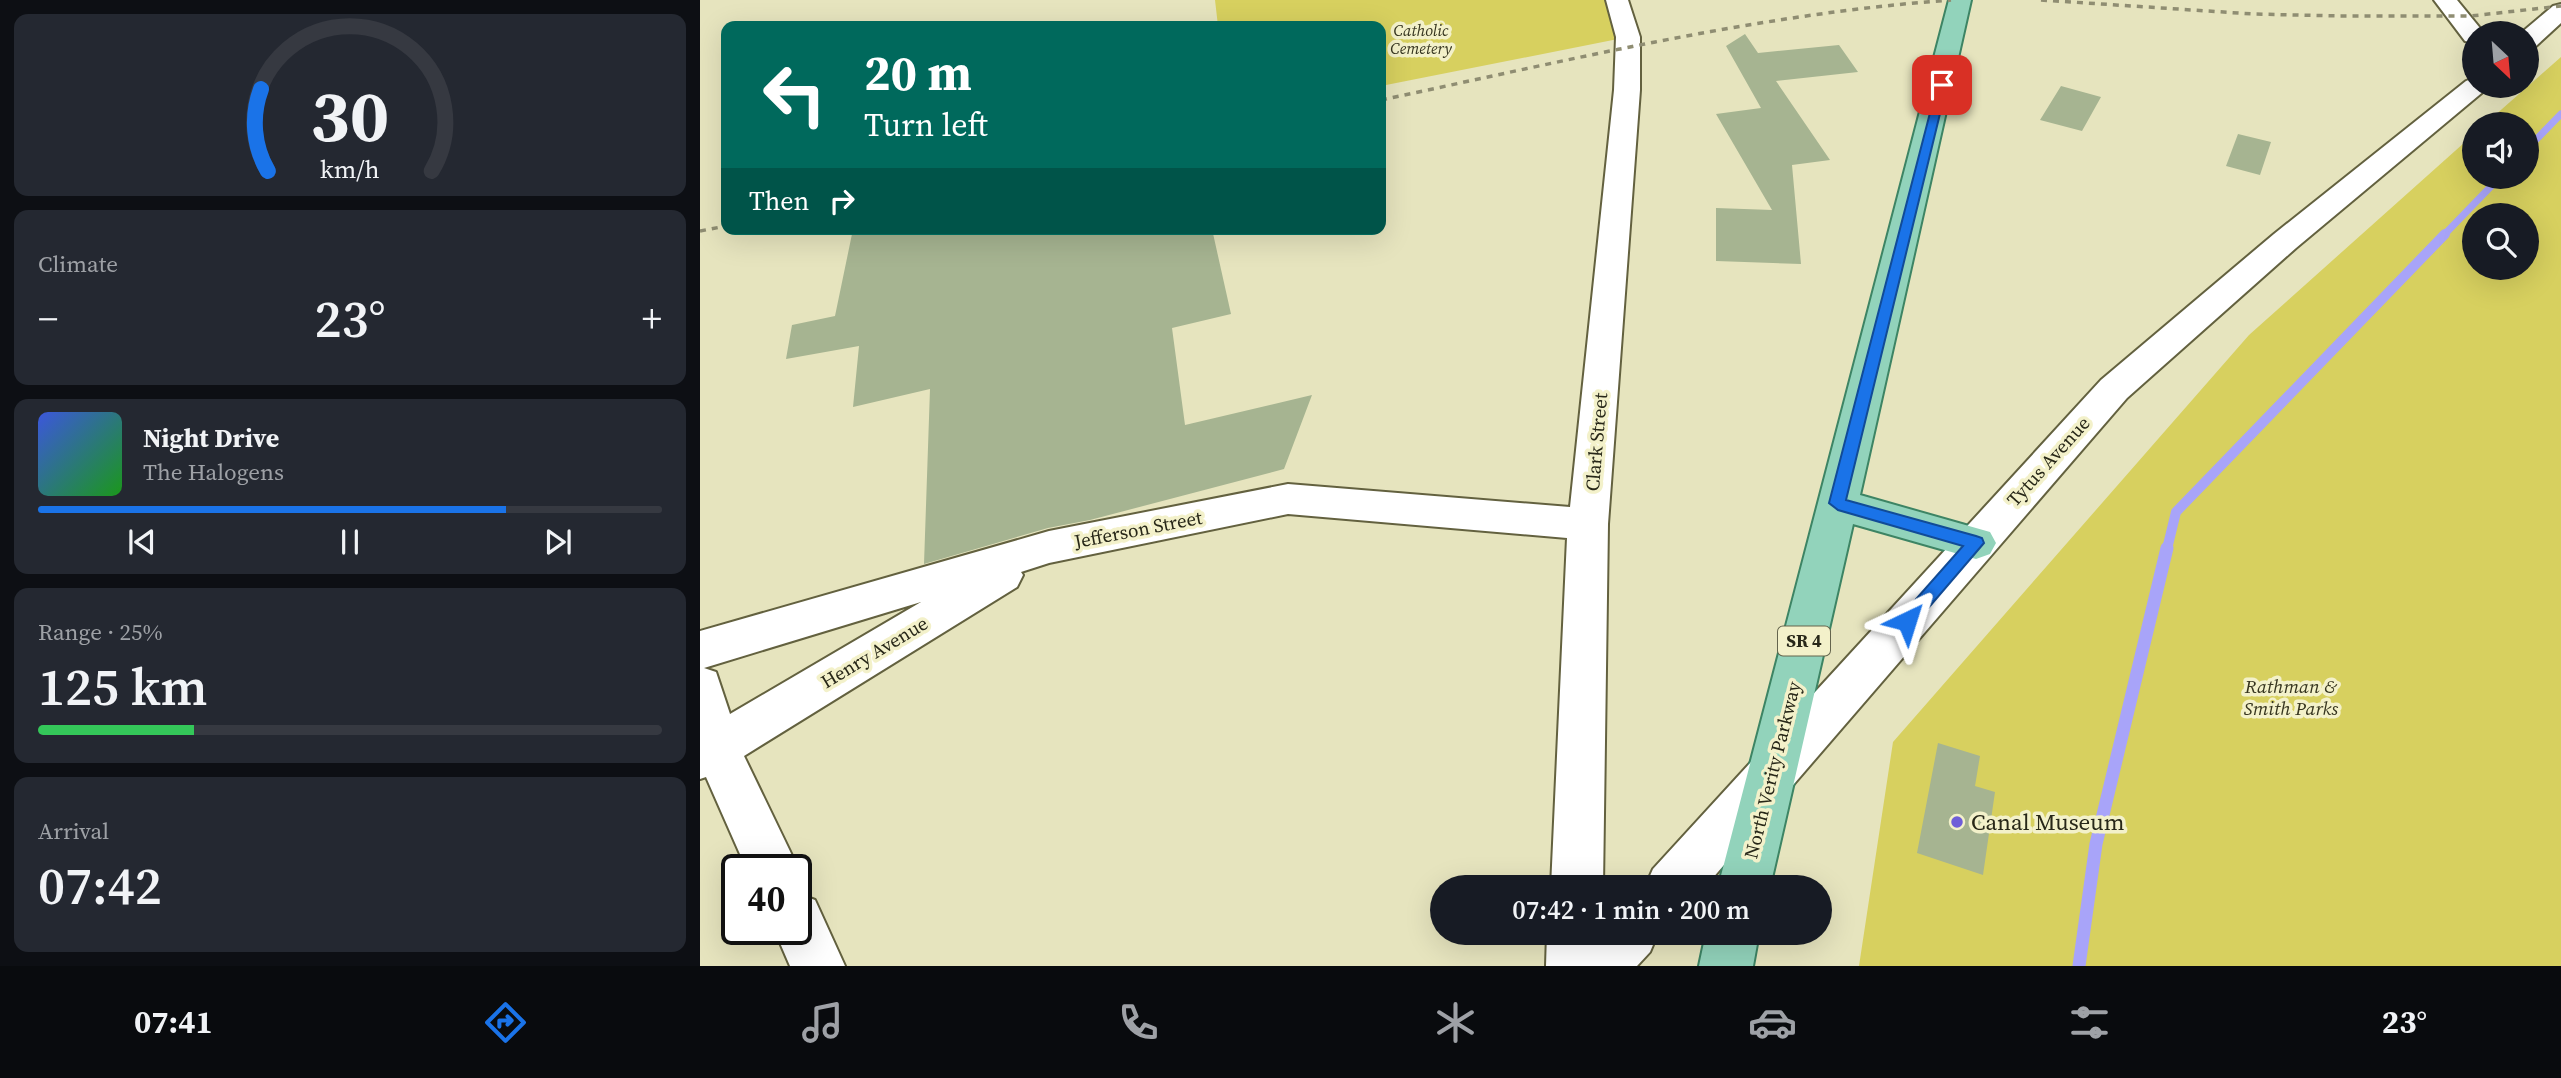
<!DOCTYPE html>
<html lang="en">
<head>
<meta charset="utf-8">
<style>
	:root { --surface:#171b24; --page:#242831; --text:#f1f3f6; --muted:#9ea1a6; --line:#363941; --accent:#1a73e8 }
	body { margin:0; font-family:"Source Serif 4",serif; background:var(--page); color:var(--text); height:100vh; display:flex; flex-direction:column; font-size:26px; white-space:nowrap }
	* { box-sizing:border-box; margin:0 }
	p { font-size:23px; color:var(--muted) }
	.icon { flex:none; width:38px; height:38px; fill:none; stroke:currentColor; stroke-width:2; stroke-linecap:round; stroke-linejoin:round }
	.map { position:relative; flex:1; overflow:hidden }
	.side { display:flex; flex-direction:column; gap:14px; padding:14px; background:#0d0f14; width:700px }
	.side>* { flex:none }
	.guide { position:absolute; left:21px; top:21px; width:665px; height:214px; border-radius:14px; box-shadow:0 7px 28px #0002; background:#00695c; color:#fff; overflow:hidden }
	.needle { width:46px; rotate:154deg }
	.controls { position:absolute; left:1762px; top:21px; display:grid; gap:14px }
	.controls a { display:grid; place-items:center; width:77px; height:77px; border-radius:50%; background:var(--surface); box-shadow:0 7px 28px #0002; font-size:35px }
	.speed { position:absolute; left:21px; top:854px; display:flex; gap:14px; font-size:35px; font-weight:700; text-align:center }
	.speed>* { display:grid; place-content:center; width:91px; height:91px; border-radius:50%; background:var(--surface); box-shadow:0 7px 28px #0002; line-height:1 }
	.speed .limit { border:4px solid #111; border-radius:10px; background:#fff; color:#111 }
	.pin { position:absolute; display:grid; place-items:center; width:60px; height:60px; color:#fff; margin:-30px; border-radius:14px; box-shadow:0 4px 10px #0006 }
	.me { position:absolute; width:77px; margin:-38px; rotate:41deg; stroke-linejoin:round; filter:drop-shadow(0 0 5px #0008) }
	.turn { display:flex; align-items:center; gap:24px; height:147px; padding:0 28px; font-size:32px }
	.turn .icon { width:91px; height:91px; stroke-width:2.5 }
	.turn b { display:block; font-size:49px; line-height:60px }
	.then { display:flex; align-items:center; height:66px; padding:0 28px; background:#0003; gap:14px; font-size:26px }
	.big { font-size:52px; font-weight:600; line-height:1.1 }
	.side .widget { flex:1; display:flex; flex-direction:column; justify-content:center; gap:10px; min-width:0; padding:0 24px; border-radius:14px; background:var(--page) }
	.side .dial { align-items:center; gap:0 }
	.dial svg { height:182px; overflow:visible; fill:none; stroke:var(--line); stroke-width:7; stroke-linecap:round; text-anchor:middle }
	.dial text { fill:var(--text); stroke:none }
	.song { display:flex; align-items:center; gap:21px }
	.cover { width:84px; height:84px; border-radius:10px; background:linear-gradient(135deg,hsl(230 70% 55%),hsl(120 70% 35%)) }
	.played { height:7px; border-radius:4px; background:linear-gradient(90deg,var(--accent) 75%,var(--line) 75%) }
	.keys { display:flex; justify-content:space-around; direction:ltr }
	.heat { display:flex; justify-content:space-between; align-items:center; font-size:38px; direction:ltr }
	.charge { height:10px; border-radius:5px; background:linear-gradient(90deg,#34c759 25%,var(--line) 0) }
	.trip { position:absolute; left:730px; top:875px; width:402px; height:70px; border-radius:35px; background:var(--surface); box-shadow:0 7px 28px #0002; font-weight:600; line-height:70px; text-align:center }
	.dock { display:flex; height:112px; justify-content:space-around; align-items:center; background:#090b0e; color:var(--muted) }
	.dock .icon { width:49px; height:49px }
	.dock .on { color:var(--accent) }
	.dock b { font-size:32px; color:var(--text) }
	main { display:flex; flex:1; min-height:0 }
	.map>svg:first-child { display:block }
	.green { fill:#d7d05f; fill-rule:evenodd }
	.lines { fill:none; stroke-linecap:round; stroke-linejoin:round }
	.stream-far2 { stroke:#a8a4f9; stroke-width:7 }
	.stream-far1 { stroke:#a8a4f9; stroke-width:10 }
	.stream { stroke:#a8a4f9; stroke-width:13 }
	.building { fill:#a6b491 }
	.street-casing { stroke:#63613f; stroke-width:4 }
	.secondary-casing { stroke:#63613f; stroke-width:4 }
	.primary-casing { stroke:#3d8464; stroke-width:4 }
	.street { fill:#fff; fill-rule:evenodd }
	.secondary { fill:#fff; fill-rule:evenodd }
	.primary { fill:#92d3bb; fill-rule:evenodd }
	.rail { stroke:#8f8d72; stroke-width:3.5; stroke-dasharray:6 6; stroke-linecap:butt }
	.route { fill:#1a73e8; stroke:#114b97; stroke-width:2 }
	.poi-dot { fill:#6f5ed8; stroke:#f3f1ca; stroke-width:2.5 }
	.labels { text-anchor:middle; stroke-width:7; stroke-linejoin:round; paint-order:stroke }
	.far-park-label { font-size:16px; font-style:italic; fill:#36351f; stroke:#f3f1ca }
	.shield { fill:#f3f1ca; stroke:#64644d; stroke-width:2 }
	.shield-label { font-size:18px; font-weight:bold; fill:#272718 }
	.street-label { font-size:19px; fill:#272718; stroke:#f3f1ca }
	.park-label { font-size:19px; font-style:italic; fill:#36351f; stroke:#f3f1ca }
	.near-poi-label { font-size:23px; fill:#272718; stroke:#f3f1ca; text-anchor:start }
</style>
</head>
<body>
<main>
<section class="side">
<div class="widget dial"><svg viewBox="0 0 100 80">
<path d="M14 69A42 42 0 1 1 86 69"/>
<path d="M14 69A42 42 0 0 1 11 33" stroke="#1a73e8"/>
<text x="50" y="56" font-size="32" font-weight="700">30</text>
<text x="50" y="72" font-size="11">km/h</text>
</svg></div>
<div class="widget"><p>Climate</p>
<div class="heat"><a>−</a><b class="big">23°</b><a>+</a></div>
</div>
<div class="widget">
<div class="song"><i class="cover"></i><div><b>Night Drive</b><p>The Halogens</p></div></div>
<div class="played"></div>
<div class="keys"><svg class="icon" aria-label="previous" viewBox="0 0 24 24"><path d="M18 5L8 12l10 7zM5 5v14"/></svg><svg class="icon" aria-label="pause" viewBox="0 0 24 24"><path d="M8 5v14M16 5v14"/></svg><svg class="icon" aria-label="next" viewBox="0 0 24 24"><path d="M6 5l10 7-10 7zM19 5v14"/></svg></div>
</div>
<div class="widget"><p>Range · 25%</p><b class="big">125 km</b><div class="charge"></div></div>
<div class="widget"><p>Arrival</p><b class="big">07:42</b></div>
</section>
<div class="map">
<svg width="1861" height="966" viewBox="0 0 1861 966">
	<rect width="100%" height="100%" fill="#e6e4be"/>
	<path class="green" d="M515,0H917L928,37L681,86V26H518Z
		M1861,57V966H1159L1193,742L1549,335L1774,134V177H1827V124H1785ZM1774,215H1827V268H1774Z"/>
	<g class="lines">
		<path class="stream-far2" d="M1827,149L1861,114
			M1743,236L1800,177"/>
		<path class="stream-far1" d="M1467,549L1476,512L1745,234"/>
		<path class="stream" d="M1379,966L1396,844L1467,548"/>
	</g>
	<path class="building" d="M1045,34L1058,53L1139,45L1158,72L1076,81L1130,160L1092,165L1101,264L1016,261V208L1072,210L1016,114L1061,108L1026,46Z
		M1361,86L1401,97L1382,131L1340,120Z
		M1538,134L1571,142L1560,175L1526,166Z
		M177,229H512L531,314L472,328L485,425L612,395L584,469L390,520L348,528L224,564L230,389L153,407L159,346L86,359L92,325L135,316L152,234Z
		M1238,743L1280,756L1275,786L1295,792L1283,875L1217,853Z"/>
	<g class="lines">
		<g class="street-casing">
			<path id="street" d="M906,0H928L940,37V90L908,524L903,887H851L867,538L588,514L349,563L321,572L323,575L317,587L44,756L99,870L96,875V870H47L6,777L0,779V631L349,531L588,484L870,507L914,90L916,37ZM221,602L30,714L16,672L4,668Z
				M1734,0H1757L1784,33H1774V43L1765,41Z
				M96,893L115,900L145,966H90L74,929H96Z
				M847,933H900V966H846Z"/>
		</g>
		<g class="secondary-casing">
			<path id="secondary" d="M1861,4V23L1836,46L1827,48V33H1821L1853,6Z
				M1774,78V86H1788L1784,91L1596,248L1427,398L1005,887H945L953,869L1401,380L1574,234L1766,81Z
				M895,933H958L950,952L937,966H874L882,947Z"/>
		</g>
		<g class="primary-casing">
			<path id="primary" d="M1249,0H1271L1160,495L1290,532L1296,543L1290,554L1276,559L1153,524L1070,887H1018Z
				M1006,933H1059L1053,966H999Z"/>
		</g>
		<use href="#street" class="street"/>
		<use href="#secondary" class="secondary"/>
		<use href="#primary" class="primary"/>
		<path class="rail" d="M1341,0L1553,14L1640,16H1771L1861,6
			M681,100C870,60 1057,14 1251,0
			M0,231L26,226"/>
	</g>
	<path class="route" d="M1238,82L1247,85L1146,500L1276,536L1282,538L1284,543L1213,626L1207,628L1201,626L1198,621L1201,616L1263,546L1138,510L1129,503Z"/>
	<circle class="poi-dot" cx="1257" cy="822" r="7"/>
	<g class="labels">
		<g class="far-park-label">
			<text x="721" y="36">Catholic<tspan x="721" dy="18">Cemetery</tspan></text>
		</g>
		<rect class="shield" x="1078" y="626.5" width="52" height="29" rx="5"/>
		<g class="shield-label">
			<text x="1104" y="647">SR 4</text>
		</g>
		<g class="street-label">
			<text transform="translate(896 442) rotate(-85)" y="7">Clark Street</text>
			<text transform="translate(1348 461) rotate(-48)" y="7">Tytus Avenue</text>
			<text transform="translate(438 529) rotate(-11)" y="7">Jefferson Street</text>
			<text transform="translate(174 652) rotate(-31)" y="7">Henry Avenue</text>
			<text transform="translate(1072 770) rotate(-76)" y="7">North Verity Parkway</text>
		</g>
		<g class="park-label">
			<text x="1591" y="693">Rathman &amp;<tspan x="1591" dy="22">Smith Parks</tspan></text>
		</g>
		<g class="near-poi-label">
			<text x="1271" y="830">Canal Museum</text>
		</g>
	</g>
</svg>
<div class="controls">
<a><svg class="needle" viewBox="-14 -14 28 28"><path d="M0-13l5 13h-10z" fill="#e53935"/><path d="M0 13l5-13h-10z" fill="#9ea1a6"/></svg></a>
<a><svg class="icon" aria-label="sound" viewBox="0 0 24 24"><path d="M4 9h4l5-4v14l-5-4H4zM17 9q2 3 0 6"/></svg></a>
<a><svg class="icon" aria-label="search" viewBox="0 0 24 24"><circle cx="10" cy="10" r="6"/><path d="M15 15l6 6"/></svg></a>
</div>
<div class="speed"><div class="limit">40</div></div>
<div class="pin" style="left:1242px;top:85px;background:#d93025"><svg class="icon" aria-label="arrive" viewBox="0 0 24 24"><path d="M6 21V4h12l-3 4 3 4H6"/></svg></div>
<svg class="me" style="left:1207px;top:621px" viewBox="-20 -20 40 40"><path d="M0-17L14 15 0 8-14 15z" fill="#1a73e8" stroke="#fff" stroke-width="4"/></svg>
<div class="trip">07:42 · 1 min · 200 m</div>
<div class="guide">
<div class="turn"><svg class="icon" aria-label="left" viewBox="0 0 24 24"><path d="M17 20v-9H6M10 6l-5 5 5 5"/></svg><div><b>20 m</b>Turn left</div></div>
<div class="then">Then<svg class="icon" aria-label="right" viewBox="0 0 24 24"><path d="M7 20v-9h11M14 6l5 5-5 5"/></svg></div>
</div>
</div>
</main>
<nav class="dock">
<b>07:41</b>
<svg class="icon on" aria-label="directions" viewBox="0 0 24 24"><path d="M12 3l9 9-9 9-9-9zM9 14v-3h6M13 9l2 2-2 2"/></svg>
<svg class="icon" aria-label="music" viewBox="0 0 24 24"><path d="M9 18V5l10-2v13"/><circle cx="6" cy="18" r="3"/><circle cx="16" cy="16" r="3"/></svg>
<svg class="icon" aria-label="phone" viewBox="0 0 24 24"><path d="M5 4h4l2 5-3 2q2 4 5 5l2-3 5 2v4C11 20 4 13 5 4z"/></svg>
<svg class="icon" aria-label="climate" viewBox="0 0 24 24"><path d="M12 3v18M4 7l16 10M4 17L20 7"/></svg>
<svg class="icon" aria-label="car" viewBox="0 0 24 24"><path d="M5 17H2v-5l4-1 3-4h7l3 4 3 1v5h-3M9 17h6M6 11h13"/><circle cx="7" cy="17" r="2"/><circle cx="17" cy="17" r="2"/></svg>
<svg class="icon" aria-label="filters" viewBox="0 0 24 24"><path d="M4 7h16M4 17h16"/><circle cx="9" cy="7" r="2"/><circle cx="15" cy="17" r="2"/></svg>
<b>23°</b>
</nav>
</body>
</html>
